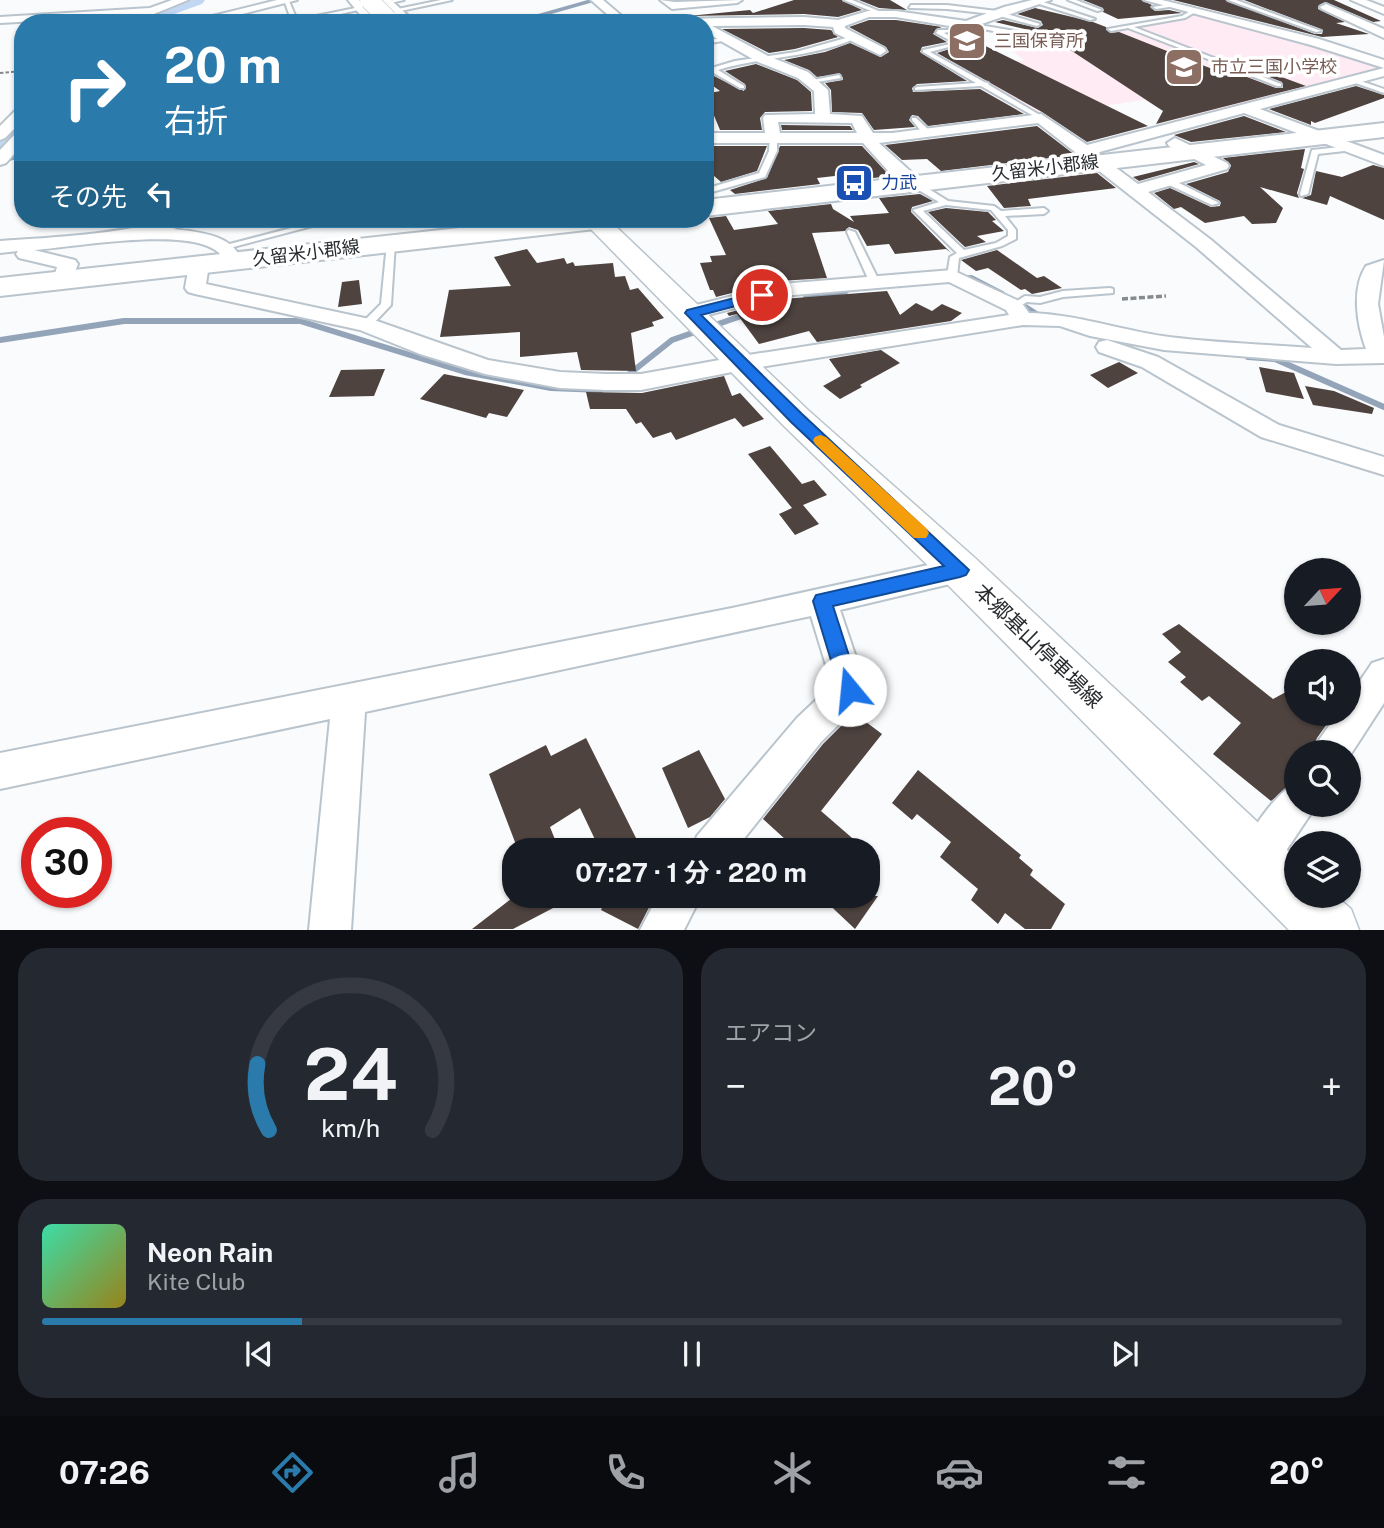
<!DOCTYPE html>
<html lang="ja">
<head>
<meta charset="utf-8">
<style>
	:root { --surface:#171b24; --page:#242831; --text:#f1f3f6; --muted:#9ea1a6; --line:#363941; --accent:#2a7bac }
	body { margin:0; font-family:"Public Sans","Noto Sans JP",sans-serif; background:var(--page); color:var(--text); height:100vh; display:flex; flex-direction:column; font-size:26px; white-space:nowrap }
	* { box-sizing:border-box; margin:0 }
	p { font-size:23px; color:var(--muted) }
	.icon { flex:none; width:38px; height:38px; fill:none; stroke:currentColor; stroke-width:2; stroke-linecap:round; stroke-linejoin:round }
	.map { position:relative; height:930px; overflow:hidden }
	.panel { display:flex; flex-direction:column; gap:18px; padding:18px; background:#0d0f14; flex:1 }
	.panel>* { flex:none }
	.hud { position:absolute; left:14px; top:14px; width:700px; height:214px; border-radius:28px; box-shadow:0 2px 5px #0004; background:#2a7bac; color:#fff; overflow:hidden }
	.needle { width:46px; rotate:64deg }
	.tools { position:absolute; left:1284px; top:558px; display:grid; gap:14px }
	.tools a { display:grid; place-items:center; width:77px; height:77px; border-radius:50%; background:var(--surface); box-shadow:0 2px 5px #0004; font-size:35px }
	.speed { position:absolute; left:21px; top:817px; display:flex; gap:14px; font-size:35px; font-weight:700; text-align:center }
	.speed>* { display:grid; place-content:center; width:91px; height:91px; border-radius:50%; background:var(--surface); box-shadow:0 2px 5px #0004; line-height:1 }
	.speed .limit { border:10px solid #d22; background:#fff; color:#111 }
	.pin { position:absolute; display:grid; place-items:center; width:60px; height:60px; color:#fff; margin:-30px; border:4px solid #fff; border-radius:50%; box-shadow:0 2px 7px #0007 }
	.me { position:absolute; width:77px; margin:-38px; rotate:343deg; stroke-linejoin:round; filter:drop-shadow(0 0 5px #0008) }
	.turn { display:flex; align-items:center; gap:24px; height:147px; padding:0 35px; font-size:32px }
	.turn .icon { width:91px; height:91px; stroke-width:2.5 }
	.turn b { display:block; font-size:49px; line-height:60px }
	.then { display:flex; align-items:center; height:66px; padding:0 35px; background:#0003; gap:14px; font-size:26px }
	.big { font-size:52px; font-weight:700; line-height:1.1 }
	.panel .widget { flex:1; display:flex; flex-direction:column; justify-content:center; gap:10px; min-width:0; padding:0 24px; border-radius:28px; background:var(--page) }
	.panel .dial { align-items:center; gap:0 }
	.dial svg { height:182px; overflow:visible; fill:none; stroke:var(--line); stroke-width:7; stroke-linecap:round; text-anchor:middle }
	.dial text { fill:var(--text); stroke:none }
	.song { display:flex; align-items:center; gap:21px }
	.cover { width:84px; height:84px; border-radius:10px; background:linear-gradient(135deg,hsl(160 70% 55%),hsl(50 70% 35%)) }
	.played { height:7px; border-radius:4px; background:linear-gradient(90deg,var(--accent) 20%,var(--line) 20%) }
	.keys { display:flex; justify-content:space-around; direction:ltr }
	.heat { display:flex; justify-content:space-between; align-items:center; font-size:38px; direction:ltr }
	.panel .tiles { flex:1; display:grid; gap:18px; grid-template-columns:1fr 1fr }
	.widget:last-child { grid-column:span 2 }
	.trip { position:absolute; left:502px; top:838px; width:378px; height:70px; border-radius:28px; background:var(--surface); box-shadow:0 2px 5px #0004; font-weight:700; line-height:70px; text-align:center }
	.dock { display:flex; height:112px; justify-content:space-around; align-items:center; background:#090b0e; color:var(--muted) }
	.dock .icon { width:49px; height:49px }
	.dock .current { color:var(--accent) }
	.dock b { font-size:32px; color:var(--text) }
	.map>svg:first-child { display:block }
	.education { fill:#ffebf4 }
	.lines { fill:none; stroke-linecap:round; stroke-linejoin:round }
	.stream-far2 { stroke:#93a4b9; stroke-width:3.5 }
	.stream-far1 { stroke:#93a4b9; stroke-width:4.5 }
	.stream { stroke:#93a4b9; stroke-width:6 }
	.river { fill:#c1d7f4; fill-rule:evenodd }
	.building { fill:#4e433f }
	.service-casing { stroke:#bac4cc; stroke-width:4 }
	.minor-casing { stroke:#bac4cc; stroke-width:4 }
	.secondary-casing { stroke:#bac4cc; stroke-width:3 }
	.primary-casing { stroke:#bac4cc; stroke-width:4 }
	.path-far1 { stroke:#868a8c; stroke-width:2; stroke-dasharray:3.5 2; stroke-linecap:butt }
	.path { stroke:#868a8c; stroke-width:3.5; stroke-dasharray:6 2.5; stroke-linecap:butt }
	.service { fill:#fff; fill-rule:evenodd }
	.minor { fill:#fff; fill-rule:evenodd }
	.secondary { fill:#fff; fill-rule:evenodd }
	.primary { fill:#fff; fill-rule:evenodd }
	.secondary-bridge-casing { stroke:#bac4cc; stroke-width:19; stroke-linecap:butt }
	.secondary-bridge { stroke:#fff; stroke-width:18 }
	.route { fill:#1a73e8; stroke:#114b97; stroke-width:2 }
	.slow { fill:#f59e0b }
	.labels { text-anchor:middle; stroke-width:7; stroke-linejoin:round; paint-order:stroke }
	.far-education-label { font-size:18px; fill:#785e54; stroke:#fff; text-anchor:start }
	.far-street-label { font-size:18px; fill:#282c2f; stroke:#fff }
	.far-transit-label { font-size:18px; fill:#164399; stroke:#fff; text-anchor:start }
	.street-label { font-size:21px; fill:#282c2f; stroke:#fff }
</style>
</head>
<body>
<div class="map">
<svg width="1384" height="930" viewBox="0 0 1384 930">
	<rect width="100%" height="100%" fill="#f9fbfd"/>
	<path class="education" d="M1187,12L1315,45L1384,69L1188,122L1144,100L1047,114L1038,113L965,70L1024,60L1012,51L1055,48L1045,39L1048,38L1178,16Z"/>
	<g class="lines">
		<path class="stream-far2" d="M513,23L594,0"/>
		<path class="stream-far1" d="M0,161L23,155"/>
		<path class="stream" d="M962,279L971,278L1002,294
			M806,298L846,291
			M1019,303L1041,317
			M0,340L124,321H300L465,372L551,388L601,390
			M1248,357L1275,359L1384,407
			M623,379L672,340L747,314"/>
		<path class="river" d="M179,0H205L202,4L149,23H122L124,19Z
			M23,114V135L9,149L0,152V130L15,116Z"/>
	</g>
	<path class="building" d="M794,0H842L862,10L838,17L804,14L688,16L750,10L753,13Z
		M859,0H890L907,10L879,8Z
		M1083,0H1141L1152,5L1150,7L1155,11L1169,10L1182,13L1118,19L1103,12V8Z
		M1173,0H1225L1315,34H1322L1323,30L1244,0H1334L1381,21L1373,22L1325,2L1319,5L1318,9L1345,22L1336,23L1369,34L1322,37Z
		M1035,8L1093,22L1106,27L1110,33L1119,32L1230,76L1239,74L1276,88H1283L1282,82L1254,71L1260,69L1306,86L1156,124L1163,111L1046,34L995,22L1003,20L1038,28L1043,25L1041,21L1017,14Z
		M869,20H896L942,27L936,29L933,34L947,42L922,47L920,52L967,81L917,84L912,88L913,92L980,89L1024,114L928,126L918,116L912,115L909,120L915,127L874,130L862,113L832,112L831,90L825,83L843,80L841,74L817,77L809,70L784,60L825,52L850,43L881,57L889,52L886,47L849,27Z
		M804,28L831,30L838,37L795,49L769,53L722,29Z
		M950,29H951L1148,126L1087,142L1042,112L937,53L965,44L964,41L950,33Z
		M756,64L797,80L811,92L812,111L765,112L760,118L762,130H720L705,94L720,91L705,80V76L712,75L744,91L745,84L725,71Z
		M1356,86L1384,95V98L1315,123L1311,121V125L1269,109Z
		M1244,116L1286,132L1191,142L1174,135Z
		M781,125L850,126L853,130H782Z
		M1037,126L1075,155L941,171L927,159L902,160L885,145Z
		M705,146H767L757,171L721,182L705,168Z
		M780,146H862L890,176L865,179L861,173L817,178L820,184L735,194L730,190L767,178Z
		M1305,149L1301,168L1304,169L1297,193L1299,198L1260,187L1283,208L1276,223L1252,224L1244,216L1205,223L1181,207L1174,209L1154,193L1170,188L1211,207L1220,206V201L1186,184L1228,172L1231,165L1223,158Z
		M1194,162L1199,164L1139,181L1133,177Z
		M1373,165L1384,168V220L1330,196L1327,205L1302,198L1311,195L1316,171L1342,177Z
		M1097,173L1116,188L1028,199L1031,206L1004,208L987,186Z
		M920,194L933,201L912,207L911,212L951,253L946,249L895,254L889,244L867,246L858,230L849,227L845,231L812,233L827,278L780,281L716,297L713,290H710L700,263L712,262L710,256L726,255L709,218L726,216L734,230L778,224L768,211L831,204L833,209L854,222L850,216L889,213L879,198Z
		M946,208L988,212L996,220L992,221L1004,231L977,236L986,242L965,247L928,212Z
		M527,249L537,263L564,258L567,264L573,262L575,266L613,263L615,277L625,276L630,290L638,288L664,318L652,322L654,326L631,333L636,371L581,370L577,352L520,357V332L440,337L449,290L511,286L494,257Z
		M997,250L1037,278L1044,276L1062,288L1032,294L1025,289L1021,290L988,268L976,271L961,260Z
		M359,280L362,304L338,307L342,282Z
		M887,291L900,315L916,303L932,311L942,304L962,313L951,321L817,342L809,331L759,344L737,314L729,316L727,313L782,299Z
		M881,350L900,363L860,385L862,387L840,399L823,386L841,376L829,359Z
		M1119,362L1138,373L1108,388L1090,375Z
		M1259,367L1294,373L1304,399L1266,392Z
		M385,369L374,396L329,397L341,370Z
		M444,374L500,385L524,390L507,417L489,413L486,418L420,399Z
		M724,376L732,396L740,393L764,419L743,427L735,418L676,440L671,432L653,438L641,422L636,424L626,409H590L586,392L642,393Z
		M1305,386L1334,391L1374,408L1372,414L1313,405Z
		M770,446L802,484L814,480L827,495L803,505L819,524L795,535L779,514L792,508L748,454Z
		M1179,624L1273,699L1297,686V714H1334L1317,738L1311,752H1297V781L1271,801L1213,754L1241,723L1209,696L1202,701L1180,682L1186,677L1168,662L1181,652L1162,634Z
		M854,713L882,734L821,811L866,850H797L763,819L823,744Z
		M586,738L636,838L614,850H600L580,808L550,827L556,842L541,850H518L489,774L546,745L551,756Z
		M699,750L725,799L710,817L688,828L662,768Z
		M918,770L1021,855L1019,858L1033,870L1030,875L1065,904L1051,929H1025L1005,913L998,924L971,900L978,889L940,857L951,842L917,814L912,820L892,803Z
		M515,896H576L513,929H472Z
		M607,896H655L638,929L601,910Z
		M820,896H878L855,929Z"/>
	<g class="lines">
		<g class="service-casing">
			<path id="service" d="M284,0L289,1L297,20L394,0H404L299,23L292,22Z
				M441,0H452L396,12L393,10Z
				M844,0H852L886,14L881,15Z
				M1068,0H1076L1102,10L1097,11Z
				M1228,0H1236L1321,31L1316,32Z
				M1036,1H1040L1095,19L1090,20L1036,3Z
				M1171,4L1169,7L1156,9L1153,7Z
				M911,5H947L997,11L1040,24L1037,26L992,14L947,9L909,8Z
				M1192,10L1197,11L1185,18L1134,27L1281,84V86H1277L1128,28L1111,31L1108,29L1182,16Z
				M371,17L373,20L355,23L356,22Z
				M967,23L1045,36L1048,38L1045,40L965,26Z
				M938,30H948V32L944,33L963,43L930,52L984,82L988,83L989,85L1043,117V119H1039L981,86L915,90V88L917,87L976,83L923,52V50L955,43L936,33Z
				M853,36L858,37C815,58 763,56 718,70L744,86V88H740L712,72L705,74V70L735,61L796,52Z
				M728,38V40L705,44V40Z
				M839,75L841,78L811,83L808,81Z
				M1352,78L1384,89V93L1350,81L1349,80Z
				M912,118H916L931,132V136H925L912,120Z
				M770,136L777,138V151L765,177L705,194V189L759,173L769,151Z
				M1350,146H1353V150L1318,154L1308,194L1301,196L1300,194L1312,150Z
				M1165,179H1171L1219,203L1212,205L1165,183Z
				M910,181H916L948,201L994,206L1001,211L1044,208L1048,211L1044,214L1005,216L1016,230V239L1002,246L959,258L957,276L952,279L947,276L950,257L957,253L913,210L939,202L910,185ZM946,205L991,210L1008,230V236L996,243L964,250L923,211Z
				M326,219H339L222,250L218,247Z
				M848,230L855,232L880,283L878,285H872L870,283L847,232Z
				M391,240L395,243L391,305L370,327H362V323L381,304L387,243Z
				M1110,288L1113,289V293L1063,297L1040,303L1027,302L1014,309L1009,306L1025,296L1040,297L1063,291Z"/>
		</g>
		<g class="minor-casing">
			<path id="minor" d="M172,0H188L132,23H115L129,16L0,23V17L150,8Z
				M277,0H297L207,23H184Z
				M348,0H359L380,23H367Z
				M380,0H391L416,23H403Z
				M591,0H603L630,23H617Z
				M660,0L675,2L742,0L737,3L672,9Z
				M1032,0H1051L967,29L896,17H869L845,26V28L884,48L886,51L880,55L835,33L833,27L804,25L712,26L768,56L808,72L828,90L830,114L862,116L873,133H892L1041,114L1087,145L1384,68V76L1260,109L1384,155V166L1244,113L1096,153L1138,184L1206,165L1169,146L1167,143L1175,138L1227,163L1229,166L1227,169L1148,192L1210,239L1341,350L1366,349C1357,325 1351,289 1366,266L1384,260L1378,304L1384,337V363L1336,364L1164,350L1090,336L1060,326L1023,325L742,370L641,390H606L560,388L485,374L420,354L360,330L195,294L188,292L185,288L189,265L199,259L209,265L206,284L374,320L488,360L560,372L606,374H641L742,356L1009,315L1006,310L949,282L782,296L692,319L684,318L681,313L684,308L781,284L952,270L1021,302L1029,313C1074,314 1117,329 1162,336C1211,343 1262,344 1312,348L1196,247L1038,123L879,143L919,179L921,183L919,187L913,188L890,173L863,143H705V133H765L763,118L765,115L815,114L814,91L798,78L758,62L705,32V23H661L667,19L804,17L838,20L868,11H896L966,21L1004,7ZM778,122L852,123L857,133H780Z
				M1144,0H1162L1319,39L1384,60V68L1311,45Z
				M1351,0H1366L1384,7V14Z
				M1326,4L1384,29V38L1322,9L1320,7Z
				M23,107V120L5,138L0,140V126L18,108Z
				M23,129V144L6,163L0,165V150L18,131Z
				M170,219H197L194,223L173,229C198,232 234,234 242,262L239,266H225C222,262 222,255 218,252C187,226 74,247 34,250L75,260L78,264L70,284H56L53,280L57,267L19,258L16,254L18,251L0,253V241C57,237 115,235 170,219Z
				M1107,340L1158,357L1279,425L1384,457V475L1261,437L1142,367L1099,352L1096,347L1099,342Z
				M960,558L971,561L975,570L971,579L840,610L867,690L862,701L821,742L735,850H692L697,836L797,718L832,685L811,616L365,712L351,930H309L330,719L0,789V753L732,608Z
				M1384,659V703L1349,757V752H1314L1319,740L1337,714H1349V697L1372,663Z
				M1297,783V805H1314L1310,815L1271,873L1257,879L1243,873L1237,859C1247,836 1274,793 1297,783Z
				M658,896H701L684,930H640Z"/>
		</g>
		<g class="secondary-casing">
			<path id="secondary" d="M581,219H608L808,410L975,558L1297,859V896H1336L1351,909L1359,930H1289L945,582L784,426Z"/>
		</g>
		<g class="primary-casing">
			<path id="primary" d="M1384,123V137L705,216V200Z
				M542,219H626L622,225L613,227L0,296V278Z"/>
		</g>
		<path class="path-far1" d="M0,73L23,71"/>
		<path class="path" d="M1122,299L1166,296"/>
		<use href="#service" class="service"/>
		<use href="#minor" class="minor"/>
		<use href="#secondary" class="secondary"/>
		<use href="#primary" class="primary"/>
		<g class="secondary-bridge-casing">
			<path id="secondary-bridge" d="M369,0L388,19"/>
		</g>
		<use href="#secondary-bridge" class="secondary-bridge"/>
	</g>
	<path class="route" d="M762,291L767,292V298L701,315L802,414L969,570L966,575L960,577L833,606L860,690L857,697L850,699L843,697L840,690L813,601L816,595L944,566L791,422L685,313L687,310Z"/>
	<path class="slow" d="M820,435L826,437L926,528L929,533L926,538H914L815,444L813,440L815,437Z"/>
	<defs>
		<g id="school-square" transform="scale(2.0125)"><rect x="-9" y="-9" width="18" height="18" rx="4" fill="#8d6e63" stroke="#fff"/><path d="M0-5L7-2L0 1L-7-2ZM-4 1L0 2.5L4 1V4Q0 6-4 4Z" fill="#fff"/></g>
		<g id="bus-square" transform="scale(2.0125)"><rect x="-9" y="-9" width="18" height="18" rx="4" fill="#1a4fb4" stroke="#fff"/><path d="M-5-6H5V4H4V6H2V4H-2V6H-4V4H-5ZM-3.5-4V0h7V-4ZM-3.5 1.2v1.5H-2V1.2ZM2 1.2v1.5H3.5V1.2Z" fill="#fff"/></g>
	</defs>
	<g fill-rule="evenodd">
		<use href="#school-square" x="967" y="41"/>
		<use href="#school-square" x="1184" y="67"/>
		<use href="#bus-square" x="854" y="183"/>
	</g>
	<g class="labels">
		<g class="far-education-label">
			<text x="994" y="47">三国保育所</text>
			<text x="1211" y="73">市立三国小学校</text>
		</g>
		<g class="far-street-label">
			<text transform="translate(1045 168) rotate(-7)" y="6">久留米小郡線</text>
			<text transform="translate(306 253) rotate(-7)" y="6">久留米小郡線</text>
		</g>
		<g class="far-transit-label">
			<text x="881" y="189">力武</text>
		</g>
		<g class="street-label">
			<text transform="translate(1038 646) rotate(44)" y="7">本郷基山停車場線</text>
		</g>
	</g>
</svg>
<div class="tools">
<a><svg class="needle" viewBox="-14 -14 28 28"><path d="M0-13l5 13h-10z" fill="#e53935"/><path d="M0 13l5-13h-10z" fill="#9ea1a6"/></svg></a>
<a><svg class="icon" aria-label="sound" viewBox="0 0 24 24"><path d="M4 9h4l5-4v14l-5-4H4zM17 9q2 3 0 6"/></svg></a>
<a><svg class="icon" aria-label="search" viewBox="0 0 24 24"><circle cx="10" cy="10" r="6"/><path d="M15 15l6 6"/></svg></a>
<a><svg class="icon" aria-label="layers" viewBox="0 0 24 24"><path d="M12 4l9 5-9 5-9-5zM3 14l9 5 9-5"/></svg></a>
</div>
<div class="speed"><div class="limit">30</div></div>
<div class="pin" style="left:762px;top:295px;background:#d93025"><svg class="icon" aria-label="arrive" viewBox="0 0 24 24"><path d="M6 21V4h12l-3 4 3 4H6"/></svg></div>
<svg class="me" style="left:850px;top:690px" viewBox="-20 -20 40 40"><circle r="19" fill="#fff"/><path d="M0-13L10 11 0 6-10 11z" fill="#1a73e8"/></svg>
<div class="trip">07:27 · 1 分 · 220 m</div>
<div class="hud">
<div class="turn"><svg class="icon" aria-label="right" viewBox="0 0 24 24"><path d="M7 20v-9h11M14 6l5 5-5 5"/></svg><div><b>20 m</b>右折</div></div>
<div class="then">その先<svg class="icon" aria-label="left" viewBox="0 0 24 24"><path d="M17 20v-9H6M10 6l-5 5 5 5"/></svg></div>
</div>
</div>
<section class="panel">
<div class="tiles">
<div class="widget dial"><svg viewBox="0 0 100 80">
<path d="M14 69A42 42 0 1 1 86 69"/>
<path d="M14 69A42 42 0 0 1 9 40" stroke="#2a7bac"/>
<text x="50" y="56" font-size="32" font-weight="700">24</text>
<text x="50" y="72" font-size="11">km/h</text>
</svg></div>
<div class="widget"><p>エアコン</p>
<div class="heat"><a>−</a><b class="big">20°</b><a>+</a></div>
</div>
<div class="widget">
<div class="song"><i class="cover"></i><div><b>Neon Rain</b><p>Kite Club</p></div></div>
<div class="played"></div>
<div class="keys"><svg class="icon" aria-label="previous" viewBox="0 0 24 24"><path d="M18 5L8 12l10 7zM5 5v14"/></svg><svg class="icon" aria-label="pause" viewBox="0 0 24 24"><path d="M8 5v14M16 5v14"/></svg><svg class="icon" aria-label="next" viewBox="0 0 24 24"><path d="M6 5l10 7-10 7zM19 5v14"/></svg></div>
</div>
</div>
</section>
<nav class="dock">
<b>07:26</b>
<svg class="icon current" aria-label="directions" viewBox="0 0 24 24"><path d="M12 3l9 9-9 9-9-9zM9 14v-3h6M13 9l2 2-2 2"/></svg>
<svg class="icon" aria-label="music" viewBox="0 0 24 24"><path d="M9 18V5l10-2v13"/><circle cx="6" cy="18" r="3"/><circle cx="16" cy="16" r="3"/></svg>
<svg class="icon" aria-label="phone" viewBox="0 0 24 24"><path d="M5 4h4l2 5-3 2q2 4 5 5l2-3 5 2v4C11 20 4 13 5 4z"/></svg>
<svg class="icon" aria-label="climate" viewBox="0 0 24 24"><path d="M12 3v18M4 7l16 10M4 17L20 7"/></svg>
<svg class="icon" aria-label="car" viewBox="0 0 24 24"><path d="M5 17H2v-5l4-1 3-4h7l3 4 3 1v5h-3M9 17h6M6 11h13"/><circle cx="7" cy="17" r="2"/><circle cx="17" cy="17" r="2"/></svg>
<svg class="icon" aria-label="filters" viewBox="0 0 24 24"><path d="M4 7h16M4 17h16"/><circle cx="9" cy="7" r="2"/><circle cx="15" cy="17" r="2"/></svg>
<b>20°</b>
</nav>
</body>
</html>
